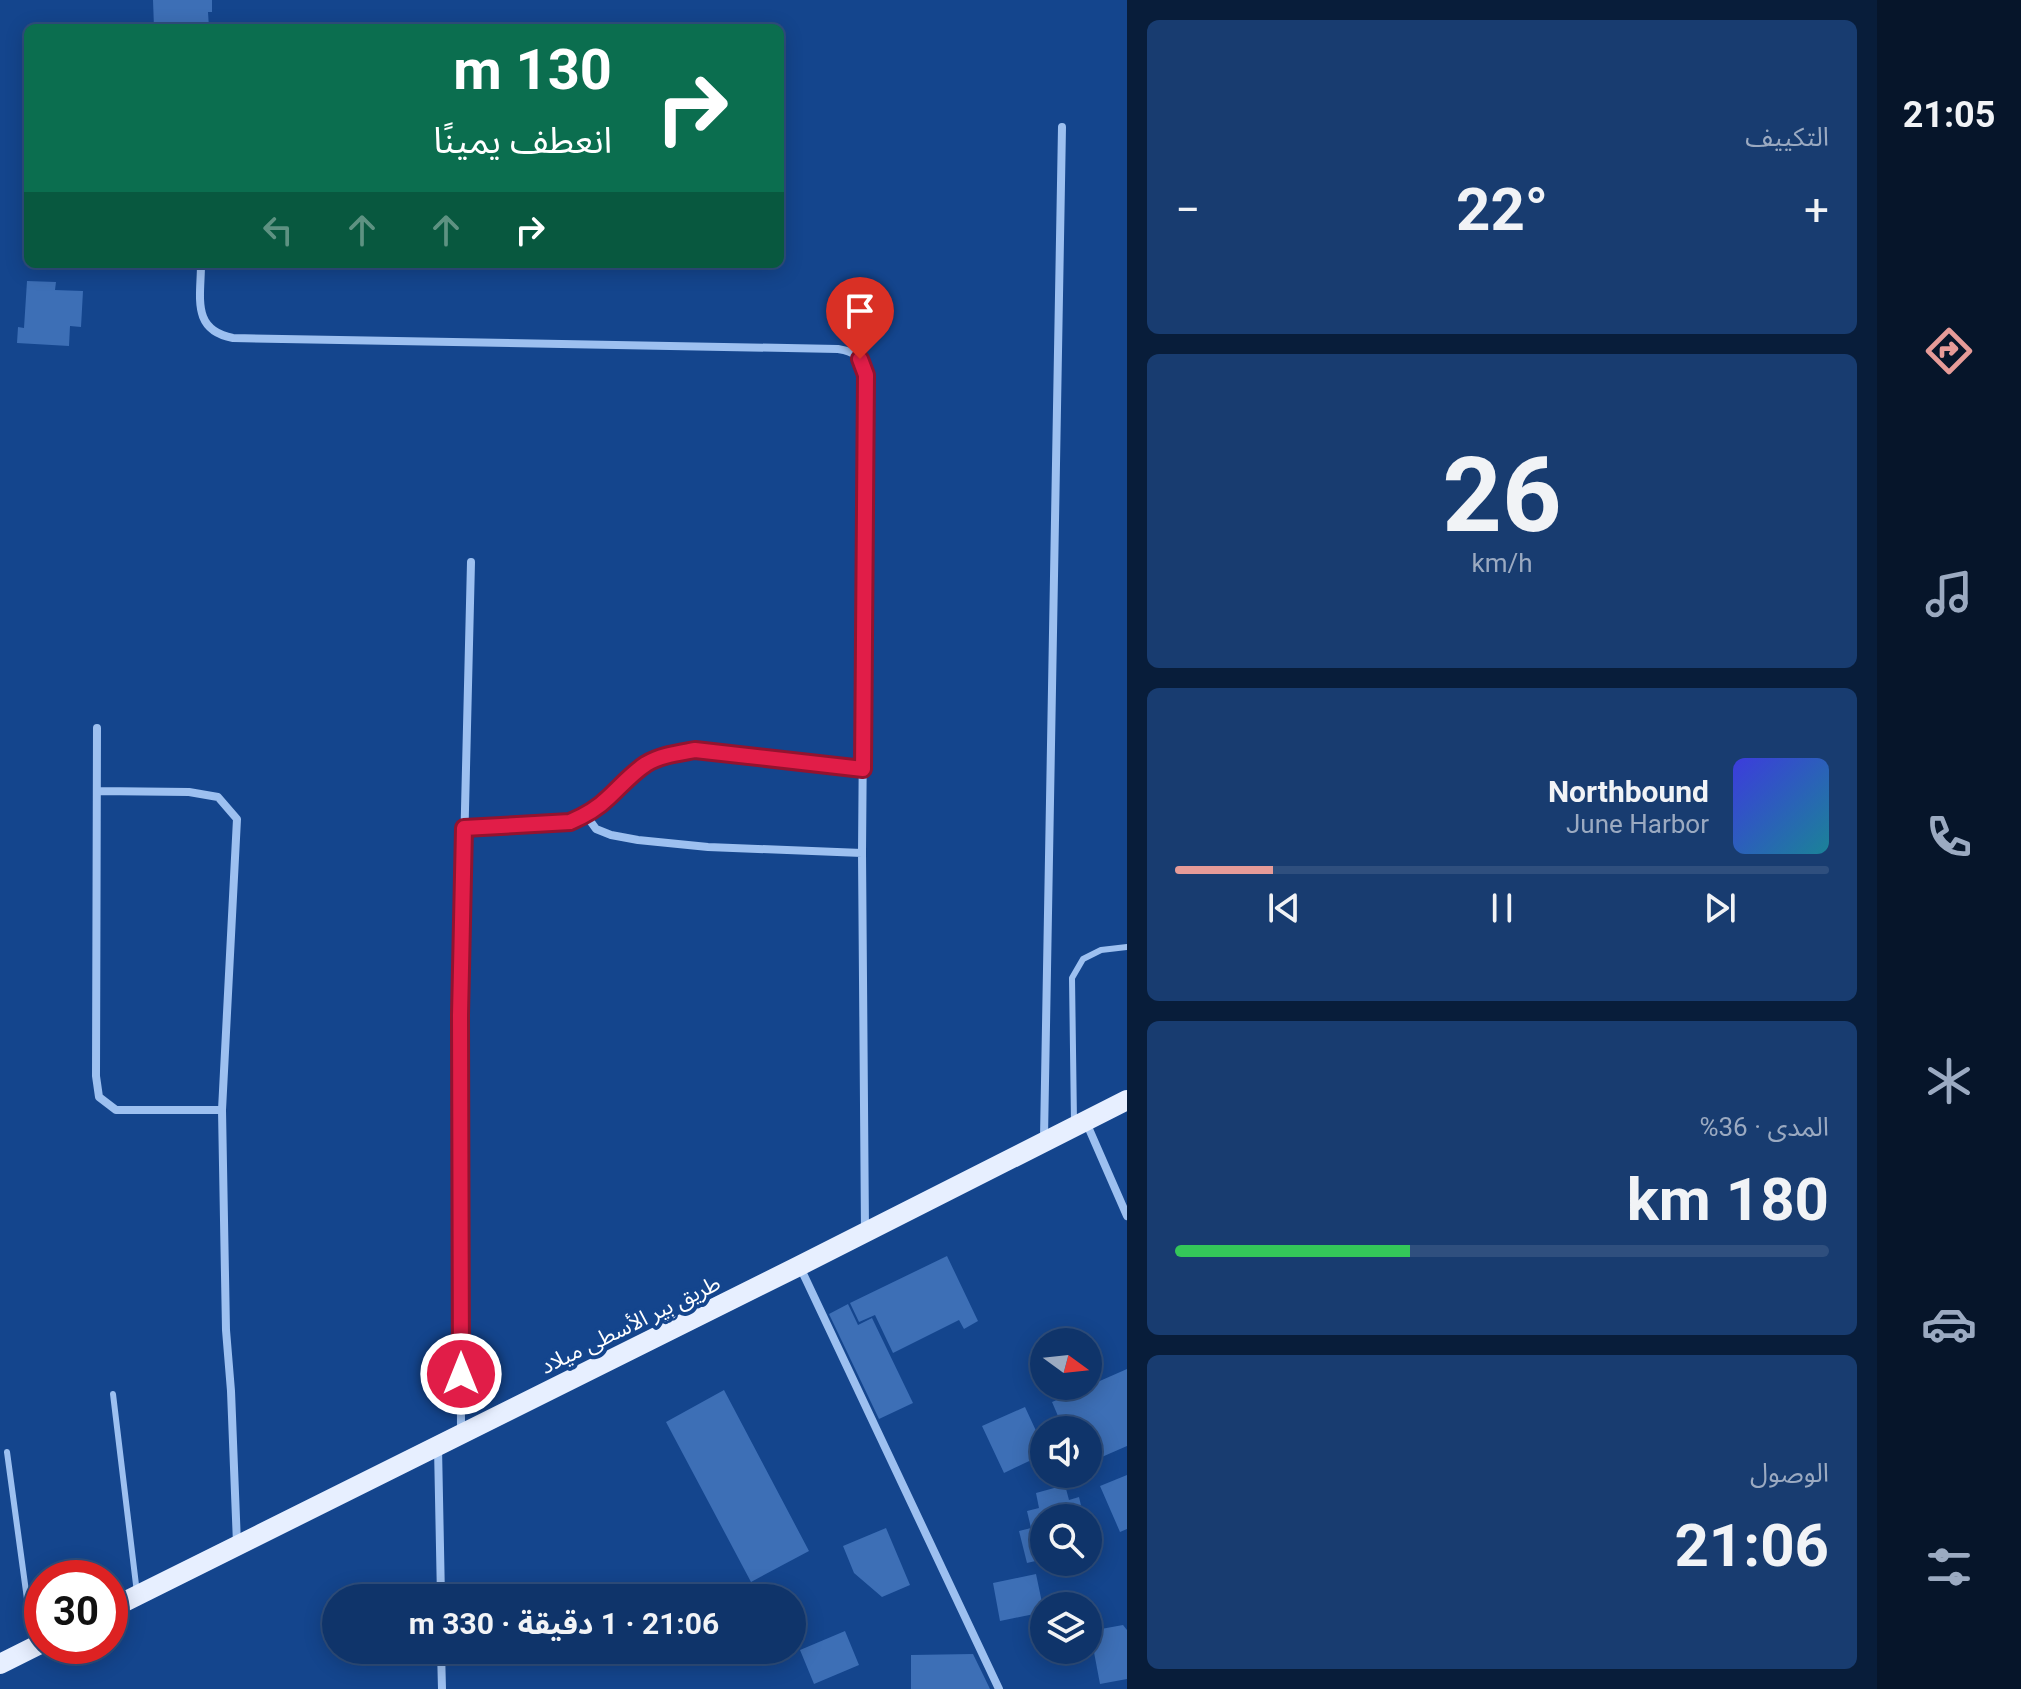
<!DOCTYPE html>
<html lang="ar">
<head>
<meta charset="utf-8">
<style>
	:root { --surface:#0f346a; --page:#183c70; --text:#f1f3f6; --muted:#9baac1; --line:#2f4f7e; --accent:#e69b98 }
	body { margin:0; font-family:Roboto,"Noto Sans Arabic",sans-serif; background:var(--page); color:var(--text); direction:rtl; height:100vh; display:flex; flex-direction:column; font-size:30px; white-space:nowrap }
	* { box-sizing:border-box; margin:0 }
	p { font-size:26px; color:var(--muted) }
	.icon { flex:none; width:44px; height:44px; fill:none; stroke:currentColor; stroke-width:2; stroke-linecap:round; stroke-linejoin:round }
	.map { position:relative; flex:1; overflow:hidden; direction:ltr }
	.panel { display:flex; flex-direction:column; gap:20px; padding:20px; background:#081d3a; width:750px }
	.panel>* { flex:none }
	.guide { position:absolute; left:24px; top:24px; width:760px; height:244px; border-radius:12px; box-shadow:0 4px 20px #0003,0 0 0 2px var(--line); direction:rtl; background:#0b6e4f; color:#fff; overflow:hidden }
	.needle { width:52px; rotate:105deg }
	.fabs { position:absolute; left:1030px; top:1328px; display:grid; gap:16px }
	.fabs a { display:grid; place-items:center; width:72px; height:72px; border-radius:50%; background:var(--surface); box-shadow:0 4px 20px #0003,0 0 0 2px var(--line); font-size:40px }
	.speed { position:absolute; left:24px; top:1560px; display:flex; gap:16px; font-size:40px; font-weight:700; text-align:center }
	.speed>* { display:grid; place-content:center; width:104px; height:104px; border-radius:50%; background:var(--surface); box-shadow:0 4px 20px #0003,0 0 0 2px var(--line); line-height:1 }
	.speed .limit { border:12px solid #d22; background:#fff; color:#111 }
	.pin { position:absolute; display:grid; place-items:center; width:68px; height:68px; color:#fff; margin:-82px -34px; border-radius:50% 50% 50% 0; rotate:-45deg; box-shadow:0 0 8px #0007 }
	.pin .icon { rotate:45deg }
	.me { position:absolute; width:88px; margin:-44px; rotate:0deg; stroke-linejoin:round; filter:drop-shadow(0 0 6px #0008) }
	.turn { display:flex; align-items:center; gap:28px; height:168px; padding:0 40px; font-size:36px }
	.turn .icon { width:104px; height:104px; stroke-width:2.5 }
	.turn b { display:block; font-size:56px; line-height:68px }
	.lanes { display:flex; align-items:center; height:76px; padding:0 40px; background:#0003; justify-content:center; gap:40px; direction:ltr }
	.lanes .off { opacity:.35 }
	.big { font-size:60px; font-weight:700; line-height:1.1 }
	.panel .tile { flex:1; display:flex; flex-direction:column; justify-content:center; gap:12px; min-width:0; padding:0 28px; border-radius:12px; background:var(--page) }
	.panel .dial { align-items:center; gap:0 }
	.dial b { font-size:104px; line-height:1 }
	.song { display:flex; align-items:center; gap:24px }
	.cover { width:96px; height:96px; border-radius:12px; background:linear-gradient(135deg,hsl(240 70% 55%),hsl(190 70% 35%)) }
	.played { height:8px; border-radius:4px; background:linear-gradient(90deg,var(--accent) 15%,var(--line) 15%) }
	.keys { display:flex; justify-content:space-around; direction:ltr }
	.heat { display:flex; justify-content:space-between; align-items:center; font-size:44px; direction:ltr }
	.charge { height:12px; border-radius:6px; background:linear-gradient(90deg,#34c759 36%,var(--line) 0) }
	.trip { position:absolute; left:322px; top:1584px; width:484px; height:80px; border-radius:40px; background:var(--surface); box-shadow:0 4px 20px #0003,0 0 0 2px var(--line); font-weight:700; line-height:80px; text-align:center; direction:rtl }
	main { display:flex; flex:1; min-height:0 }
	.tab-bar { display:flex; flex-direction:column; width:144px; justify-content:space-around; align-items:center; background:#06152a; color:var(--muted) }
	.tab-bar .icon { width:56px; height:56px }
	.tab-bar .selected { color:var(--accent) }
	.tab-bar b { font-size:36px; color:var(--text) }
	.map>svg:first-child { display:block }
	.building { fill:#3d6fb6 }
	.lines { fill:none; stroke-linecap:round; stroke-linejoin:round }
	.service { stroke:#9dc0f0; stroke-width:6 }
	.minor { stroke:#9dc0f0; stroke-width:8 }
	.primary { stroke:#e7efff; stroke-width:20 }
	.route-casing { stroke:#92132f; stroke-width:20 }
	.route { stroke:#e11d48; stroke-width:14 }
	.labels { text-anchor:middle; stroke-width:8; stroke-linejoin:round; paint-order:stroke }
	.street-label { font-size:22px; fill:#fff; stroke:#14458d }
</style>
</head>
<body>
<main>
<nav class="tab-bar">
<b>21:05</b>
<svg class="icon selected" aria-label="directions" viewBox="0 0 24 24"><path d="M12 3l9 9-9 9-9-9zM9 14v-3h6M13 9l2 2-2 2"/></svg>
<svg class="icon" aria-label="music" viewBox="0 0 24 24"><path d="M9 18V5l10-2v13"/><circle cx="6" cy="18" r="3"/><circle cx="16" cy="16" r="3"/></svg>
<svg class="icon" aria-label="phone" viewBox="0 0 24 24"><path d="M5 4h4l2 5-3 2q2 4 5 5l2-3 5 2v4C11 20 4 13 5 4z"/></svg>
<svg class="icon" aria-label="climate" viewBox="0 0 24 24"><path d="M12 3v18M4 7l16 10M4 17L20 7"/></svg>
<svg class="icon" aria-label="car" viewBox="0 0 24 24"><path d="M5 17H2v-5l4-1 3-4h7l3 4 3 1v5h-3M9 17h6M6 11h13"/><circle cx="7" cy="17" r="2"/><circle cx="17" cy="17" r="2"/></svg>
<svg class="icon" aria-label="filters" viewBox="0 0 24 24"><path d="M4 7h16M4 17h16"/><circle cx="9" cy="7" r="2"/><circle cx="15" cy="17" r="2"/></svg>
</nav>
<section class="panel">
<div class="tile"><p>التكييف</p>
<div class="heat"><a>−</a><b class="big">22°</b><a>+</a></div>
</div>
<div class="tile dial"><b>26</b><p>km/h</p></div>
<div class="tile">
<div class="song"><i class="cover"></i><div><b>Northbound</b><p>June Harbor</p></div></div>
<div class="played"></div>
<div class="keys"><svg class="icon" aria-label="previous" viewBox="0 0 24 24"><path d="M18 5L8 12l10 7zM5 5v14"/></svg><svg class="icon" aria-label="pause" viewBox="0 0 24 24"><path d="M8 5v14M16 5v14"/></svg><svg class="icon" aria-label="next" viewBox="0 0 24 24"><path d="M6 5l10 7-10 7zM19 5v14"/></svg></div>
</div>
<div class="tile"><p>المدى · 36%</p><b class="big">180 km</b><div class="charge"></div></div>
<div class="tile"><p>الوصول</p><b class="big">21:06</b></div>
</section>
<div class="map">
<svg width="1127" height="1689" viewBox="0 0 1127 1689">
	<rect width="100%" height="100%" fill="#14458d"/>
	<path class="building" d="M153,0H212V12H208L209,28H154Z
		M27,281L56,282L55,290L83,291L81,327L70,326L69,346L17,343L18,327L24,328Z
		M947,1256L978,1321L964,1329L959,1320L893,1353L875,1315L859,1322L850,1303Z
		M848,1304L858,1325L872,1318L913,1403L879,1419L829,1314Z
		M1127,1369V1446L1088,1463V1430H1064L1052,1402Z
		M724,1390L809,1551L751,1582L666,1422Z
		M1025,1407L1044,1448V1454L1004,1473L982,1426Z
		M1127,1475V1529L1120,1532L1100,1486Z
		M1065,1485L1069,1500L1079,1497L1084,1518H1044V1559L1027,1563L1019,1531L1031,1528L1027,1511L1039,1508L1036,1493Z
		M886,1528L910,1585L882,1597L854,1573L843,1546Z
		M1036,1574L1044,1612L1000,1621L993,1583Z
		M1123,1625L1127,1630V1679L1100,1684L1090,1631Z
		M845,1631L859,1665L814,1684L800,1650Z
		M973,1654L990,1689H911V1655Z"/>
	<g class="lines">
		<path class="service" d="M1074,1122L1072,978L1083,959L1101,950L1127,947
			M113,1394L137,1593
			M7,1452L33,1643"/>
		<path class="minor" d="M201,264C201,297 191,330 233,338L838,349C857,352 860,357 866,375L862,853L865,1231
			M97,728L96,1076L99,1097L116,1110H222
			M97,791L189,792L218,797L237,819L222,1110L226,1330L231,1391L237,1544
			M586,815L596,829L611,835L638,840L708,847L862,853
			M464,828L570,822C584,816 597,809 608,798C620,787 632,773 646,764C661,755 679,753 695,750L863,769
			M1086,1122L1127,1216
			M1044,1138L1062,127
			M800,1267L999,1689
			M461,1433L460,1015L471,562
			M438,1447L441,1598
			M441,1650L442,1689"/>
		<path class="primary" d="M110,1609L799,1266L1127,1100
			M0,1664L42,1643"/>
	</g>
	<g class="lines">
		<g class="route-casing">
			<path id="route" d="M461,1374L460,1015L464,828L570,822C584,816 597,809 608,798C620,787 632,773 646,764C661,755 679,753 695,750L863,769L866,375L860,359"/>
		</g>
		<use href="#route" class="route"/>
	</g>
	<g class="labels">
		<g class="street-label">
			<text transform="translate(630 1324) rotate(-26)" y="8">طريق بير الأسطى ميلاد</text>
		</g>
	</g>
</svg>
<div class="fabs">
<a><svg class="needle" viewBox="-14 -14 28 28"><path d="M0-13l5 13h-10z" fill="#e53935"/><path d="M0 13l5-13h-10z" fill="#9baac1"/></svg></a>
<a><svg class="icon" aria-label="sound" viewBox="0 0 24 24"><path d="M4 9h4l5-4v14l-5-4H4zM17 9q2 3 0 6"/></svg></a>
<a><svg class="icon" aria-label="search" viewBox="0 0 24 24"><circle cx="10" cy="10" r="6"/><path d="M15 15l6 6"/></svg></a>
<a><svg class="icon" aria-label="layers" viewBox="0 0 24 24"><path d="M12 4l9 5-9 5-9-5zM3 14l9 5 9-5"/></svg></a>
</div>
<div class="speed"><div class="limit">30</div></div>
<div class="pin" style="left:860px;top:359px;background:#d93025"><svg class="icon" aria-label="arrive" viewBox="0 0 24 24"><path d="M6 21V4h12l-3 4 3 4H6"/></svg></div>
<svg class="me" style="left:461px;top:1374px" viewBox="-20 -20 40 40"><circle r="17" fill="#e11d48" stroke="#fff" stroke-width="3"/><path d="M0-11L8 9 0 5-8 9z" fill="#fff"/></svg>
<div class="trip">21:06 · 1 دقيقة · 330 m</div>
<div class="guide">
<div class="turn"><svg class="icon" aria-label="right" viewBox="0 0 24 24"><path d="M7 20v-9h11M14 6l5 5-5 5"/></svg><div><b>130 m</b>انعطف يمينًا</div></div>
<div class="lanes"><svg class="icon off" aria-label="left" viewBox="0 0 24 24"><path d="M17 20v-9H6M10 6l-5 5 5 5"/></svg><svg class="icon off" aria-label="ahead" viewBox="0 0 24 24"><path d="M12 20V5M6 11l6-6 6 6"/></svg><svg class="icon off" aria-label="ahead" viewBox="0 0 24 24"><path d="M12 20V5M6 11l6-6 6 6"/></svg><svg class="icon" aria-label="right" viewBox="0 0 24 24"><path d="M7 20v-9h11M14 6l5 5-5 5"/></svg></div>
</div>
</div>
</main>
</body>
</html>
